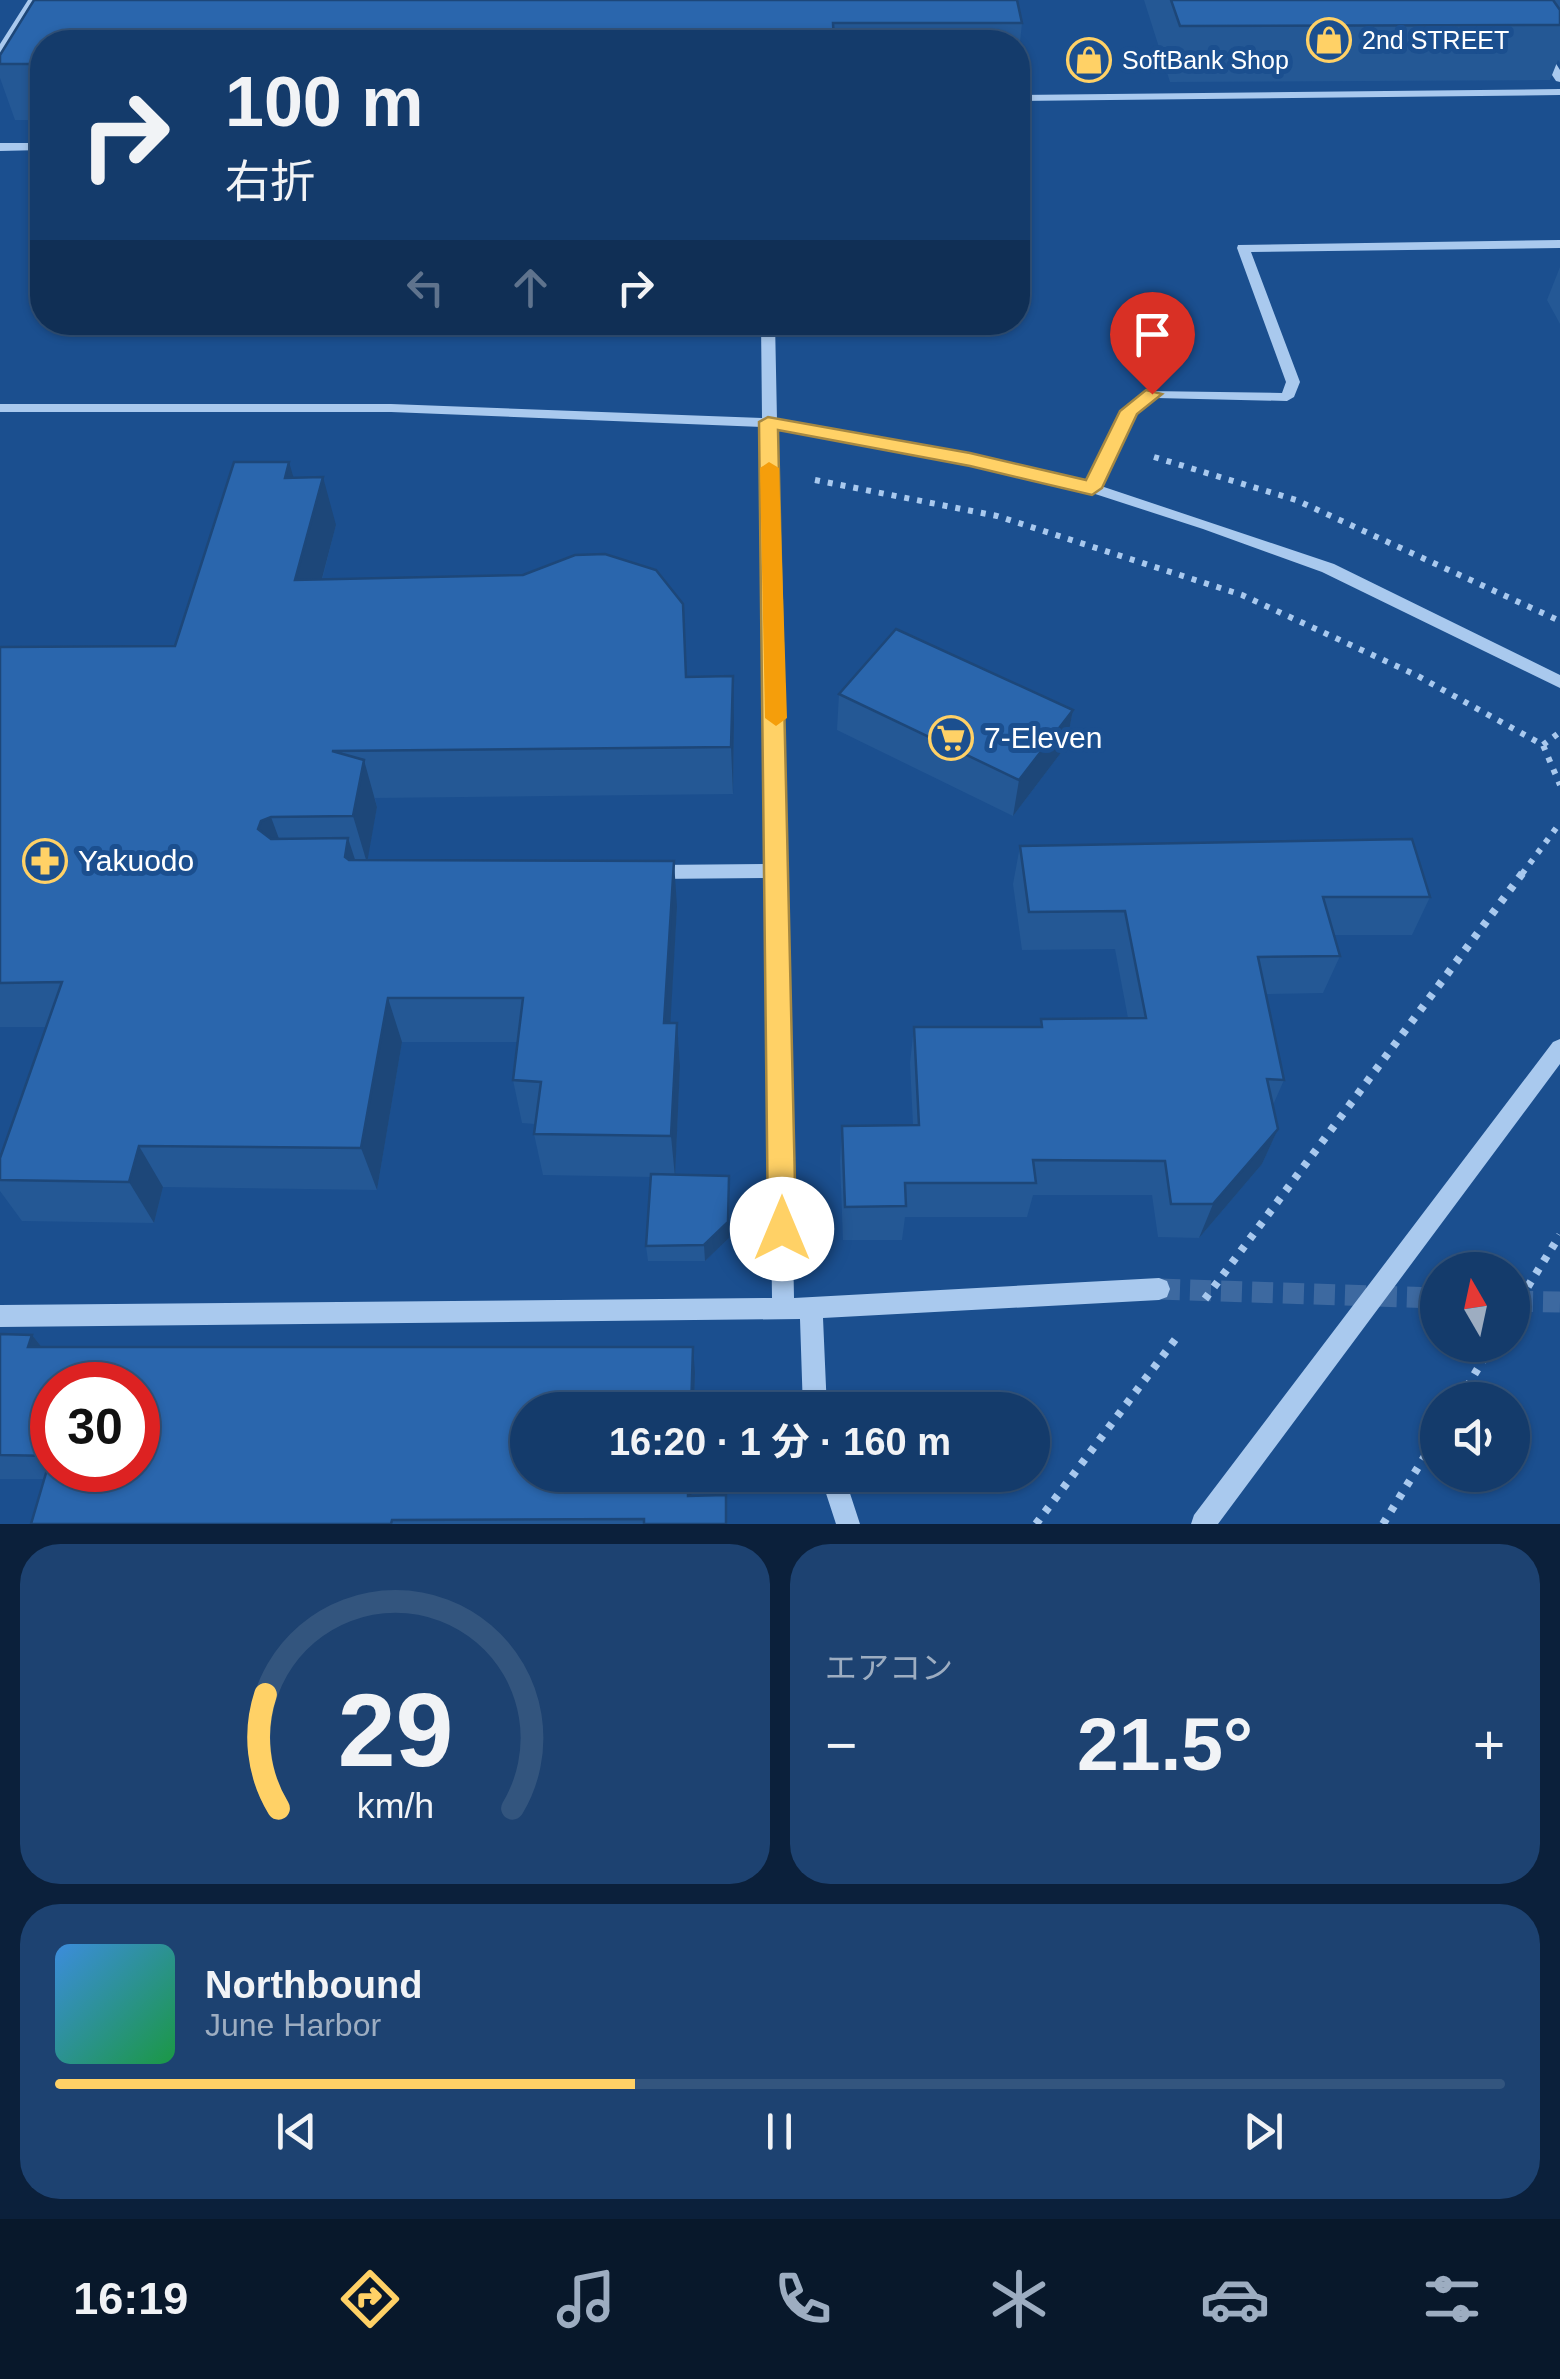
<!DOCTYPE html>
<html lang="ja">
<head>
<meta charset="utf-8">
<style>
	:root { --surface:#143b6b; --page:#1d4271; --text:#f1f3f6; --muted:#9dadc1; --line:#33557e; --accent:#ffd166 }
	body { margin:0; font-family:Helvetica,"Noto Sans JP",sans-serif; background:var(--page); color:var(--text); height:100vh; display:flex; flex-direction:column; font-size:38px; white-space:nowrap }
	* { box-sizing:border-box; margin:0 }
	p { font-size:32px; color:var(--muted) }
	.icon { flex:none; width:55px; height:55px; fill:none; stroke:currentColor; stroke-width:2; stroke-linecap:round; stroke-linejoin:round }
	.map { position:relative; height:1524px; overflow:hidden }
	.details { display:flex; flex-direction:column; gap:20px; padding:20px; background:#0b203b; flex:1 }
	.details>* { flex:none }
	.hud { position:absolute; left:30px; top:30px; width:1000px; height:305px; border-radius:40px; box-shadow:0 2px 8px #0004,0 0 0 2px var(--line); background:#143b6b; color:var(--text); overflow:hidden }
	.needle { width:65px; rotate:351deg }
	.buttons { position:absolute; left:1420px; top:1252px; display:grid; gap:20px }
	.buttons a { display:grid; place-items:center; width:110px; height:110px; border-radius:50%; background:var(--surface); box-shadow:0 2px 8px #0004,0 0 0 2px var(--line); font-size:50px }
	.speed { position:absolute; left:30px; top:1362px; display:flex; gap:20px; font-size:50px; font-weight:700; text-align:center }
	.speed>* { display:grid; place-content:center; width:130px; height:130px; border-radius:50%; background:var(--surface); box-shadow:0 2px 8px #0004,0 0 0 2px var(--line); line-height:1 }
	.speed .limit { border:15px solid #d22; background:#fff; color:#111 }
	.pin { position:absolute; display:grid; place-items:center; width:85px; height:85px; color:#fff; margin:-102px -42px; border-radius:50% 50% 50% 0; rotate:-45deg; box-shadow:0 0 10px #0007 }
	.pin .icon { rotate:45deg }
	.me { position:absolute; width:110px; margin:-55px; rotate:0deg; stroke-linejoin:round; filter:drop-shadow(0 0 8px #0008) }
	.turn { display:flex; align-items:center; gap:35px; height:210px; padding:0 30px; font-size:45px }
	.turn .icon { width:130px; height:130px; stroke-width:2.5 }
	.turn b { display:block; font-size:70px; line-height:85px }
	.lanes { display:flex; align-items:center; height:95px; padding:0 30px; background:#0003; justify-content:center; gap:50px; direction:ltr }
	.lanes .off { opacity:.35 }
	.big { font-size:75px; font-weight:700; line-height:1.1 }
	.details .widget { flex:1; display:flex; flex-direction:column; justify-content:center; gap:15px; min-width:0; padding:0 35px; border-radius:40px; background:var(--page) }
	.details .dial { align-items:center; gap:0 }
	.dial svg { height:260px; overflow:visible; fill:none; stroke:var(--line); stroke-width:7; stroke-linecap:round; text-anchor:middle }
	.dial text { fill:var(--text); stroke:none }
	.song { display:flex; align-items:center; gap:30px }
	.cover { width:120px; height:120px; border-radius:15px; background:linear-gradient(135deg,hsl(210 70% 55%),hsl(140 70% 35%)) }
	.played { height:10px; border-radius:5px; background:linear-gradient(90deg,var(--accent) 40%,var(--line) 40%) }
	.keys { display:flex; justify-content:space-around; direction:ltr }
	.heat { display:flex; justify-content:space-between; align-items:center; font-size:55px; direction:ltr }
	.details .tiles { flex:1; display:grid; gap:20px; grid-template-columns:1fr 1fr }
	.widget:last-child { grid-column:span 2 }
	.trip { position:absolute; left:510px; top:1392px; width:540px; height:100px; border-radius:50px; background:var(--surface); box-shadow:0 2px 8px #0004,0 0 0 2px var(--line); font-weight:700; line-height:100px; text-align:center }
	.dock { display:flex; height:160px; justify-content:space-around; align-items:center; background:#08182b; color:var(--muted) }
	.dock .icon { width:70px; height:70px }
	.dock .on { color:var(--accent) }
	.dock b { font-size:45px; color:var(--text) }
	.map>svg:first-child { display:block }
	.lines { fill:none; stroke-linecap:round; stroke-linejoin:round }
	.minor-tunnel { stroke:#3d69a0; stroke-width:21; stroke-dasharray:21 10; stroke-linecap:butt }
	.path-far1 { stroke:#a9c9ee; stroke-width:6; stroke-dasharray:5 8; stroke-linecap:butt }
	.path { stroke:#a9c9ee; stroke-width:8; stroke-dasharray:6 9; stroke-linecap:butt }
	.minor { fill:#a9c9ee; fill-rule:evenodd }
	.wall { fill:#245895 }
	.shaded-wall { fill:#1d4779 }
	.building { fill:#2a66ad; stroke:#1d4779; stroke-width:2.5; fill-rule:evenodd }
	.route { fill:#ffd166; stroke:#a68842; stroke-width:2.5 }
	.slow { fill:#f59e0b }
	.labels { text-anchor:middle; stroke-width:10; stroke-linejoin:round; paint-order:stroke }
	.far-poi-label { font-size:25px; fill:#fff; stroke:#1b4f8f; text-anchor:start }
	.poi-label { font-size:30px; fill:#fff; stroke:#1b4f8f; text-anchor:start }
</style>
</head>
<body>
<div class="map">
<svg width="1560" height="1524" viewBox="0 0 1560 1524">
	<rect width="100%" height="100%" fill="#1b4f8f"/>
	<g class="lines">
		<path class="minor-tunnel" d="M1159,1289L1438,1298
			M1512,1301L1560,1302"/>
		<path class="path-far1" d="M1154,457L1296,500L1560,621
			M815,480L997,516L1242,595L1416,675L1543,745L1560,785
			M1543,745L1560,732
			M1522,874L1560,823"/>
		<path class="path" d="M1205,1299L1524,871
			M1512,1312L1560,1235
			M1459,1400L1492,1345
			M1036,1524L1180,1333
			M1383,1524L1438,1435"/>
		<path class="minor" d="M28,0H38L6,53L0,56V44Z
			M1538,49L1548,51L1560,70V82L1556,81L1536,51Z
			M1560,89V95L1018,101V95Z
			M0,143H42V150L0,151Z
			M1560,240V248L1251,252L1300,382L1294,397L1287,401L1156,398L1136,413L1101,486L1334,564L1560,675V688L1322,572L1203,529L1089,492L970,465L777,429L785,866L788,871L786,876L794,1298L1159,1278L1167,1281L1170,1289L1167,1297L1159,1300L823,1318L827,1410H803L800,1319L0,1327V1305L772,1298L767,878L654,879L647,877L645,872L647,867L654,865L767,864L762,427L391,412H0V404H391L762,418L761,322H775L777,420L970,455L1087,482L1123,411L1148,391L1282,393L1286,382L1237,248L1238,245Z
			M1560,1039V1064L1218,1524H1191L1194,1515L1553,1042Z
			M820,1475H844L860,1524H836Z"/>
	</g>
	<path class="wall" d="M34,0L1022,23L1018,62V42H42V120H15L0,78V55Z
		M1144,0H1560V63L1558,60L1550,80L1170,82Z
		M1560,267V324L1547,300Z
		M294,478L336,525L322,580L687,677L734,724L733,794L375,798L377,807L367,860L677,907L670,1023H677L680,1066L675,1175L730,1192L729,1238L705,1261H648L646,1246L651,1177L543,1175L534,1134L535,1124L522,1123L513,1080L517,1042H402L377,1190L163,1187L154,1223L22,1221L0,1191V1158L46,1027H0V647L175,646Z
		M839,694L1073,710L1066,746L1013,816L837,730Z
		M1020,846L1430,897L1412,935H1334L1340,956L1323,993L1266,994L1284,1080L1273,1105L1278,1129L1262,1164L1199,1238L1158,1237L1152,1195H1033L1027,1217H905L902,1240H843L840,1161L842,1126L913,1125L910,1063L914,1027H1040L1041,1019L1128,1018L1115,949L1022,950L1013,884Z
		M0,1334L32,1335L42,1347L695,1373L694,1410H528L692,1475L691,1496L726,1495L727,1524H31L44,1479H0Z"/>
	<path class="shaded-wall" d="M289,462L303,510L285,478Z
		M323,477L336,525L309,628L295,580Z
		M733,676L734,724L733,794L731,747Z
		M1073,710L1066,746L1013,816L1019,780Z
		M364,760L377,807L367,863L353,816Z
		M271,817L288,863L258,829L261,821Z
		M348,838L363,884L345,857Z
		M674,861L677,907L668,1066L664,1023Z
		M388,998L402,1042L377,1190L361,1148Z
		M677,1023L680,1066L675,1177L671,1136Z
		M1278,1129L1262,1164L1199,1238L1213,1204Z
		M139,1146L163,1187L154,1223L129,1182Z
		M729,1176V1238L705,1261L704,1245Z
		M32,1335L53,1361L28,1347Z
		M693,1347L695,1373L694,1410H691Z
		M688,1475H692L691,1519L688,1496Z"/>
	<path class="building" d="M34,0H1017L1022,23H833L834,42H42V64H0V55Z
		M1171,0H1553L1560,10V25L1180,26Z
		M234,462H289L285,478L323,477L295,580L523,575L575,555L605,554L656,570L683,604L686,677L733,676L731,747L332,751L364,760L353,816L271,817L261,821L258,829L271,839L348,838L345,857L349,860L674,861L664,1023H677L671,1136L534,1134L541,1082L513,1080L523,998H388L361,1148L139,1146L129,1182L0,1180V1158L62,982L0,983V647L175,646Z
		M896,629L1073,710L1019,780L839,694Z
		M1412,839L1430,897H1323L1340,956L1258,957L1284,1080L1267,1079L1278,1129L1213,1204H1171L1165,1161L1033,1160L1036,1183H905L906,1206L845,1207L842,1126L919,1125L914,1027H1042L1041,1019L1146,1018L1125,911L1029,912L1020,846Z
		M651,1174L729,1176L728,1222L704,1245L646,1246Z
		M0,1334L32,1335L28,1347H693L691,1410H528V1475H688V1496L726,1495V1524H644V1519L392,1520L391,1524H31L51,1456L0,1455ZM52,1385H138V1470H52Z"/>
	<path class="route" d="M1146,390L1162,394L1137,414L1102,488L1092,495L970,466L778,430L796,1229L792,1239L782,1242L772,1239L768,1229L759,422L768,417L970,453L1086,480L1120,411Z"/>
	<path class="slow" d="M769,462L779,468L787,718L776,726L765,718L760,468Z"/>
	<defs>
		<g id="shop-ring" transform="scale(2.25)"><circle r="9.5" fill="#1b4f8f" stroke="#ffd166" stroke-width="1.5"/><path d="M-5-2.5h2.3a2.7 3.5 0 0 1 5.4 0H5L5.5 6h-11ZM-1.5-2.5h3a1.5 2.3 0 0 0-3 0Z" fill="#ffd166"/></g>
		<g id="supermarket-ring" transform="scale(2.25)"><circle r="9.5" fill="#1b4f8f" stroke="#ffd166" stroke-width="1.5"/><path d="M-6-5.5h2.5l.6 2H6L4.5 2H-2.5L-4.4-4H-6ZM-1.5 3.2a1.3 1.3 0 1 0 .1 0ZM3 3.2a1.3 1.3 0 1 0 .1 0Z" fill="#ffd166"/></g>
		<g id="pharmacy-ring" transform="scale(2.25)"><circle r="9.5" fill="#1b4f8f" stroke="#ffd166" stroke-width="1.5"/><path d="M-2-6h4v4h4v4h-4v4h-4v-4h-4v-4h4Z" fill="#ffd166"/></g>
	</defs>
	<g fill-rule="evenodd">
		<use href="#shop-ring" x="1329" y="40"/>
		<use href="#shop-ring" x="1089" y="60"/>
		<use href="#supermarket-ring" x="951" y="738"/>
		<use href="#pharmacy-ring" x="45" y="861"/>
	</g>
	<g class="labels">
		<g class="far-poi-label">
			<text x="1362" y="49">2nd STREET</text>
			<text x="1122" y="69">SoftBank Shop</text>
		</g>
		<g class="poi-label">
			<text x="984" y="748">7-Eleven</text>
			<text x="78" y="871">Yakuodo</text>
		</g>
	</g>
</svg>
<div class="buttons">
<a><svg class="needle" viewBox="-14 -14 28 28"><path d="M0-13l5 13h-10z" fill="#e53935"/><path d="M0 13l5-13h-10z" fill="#9dadc1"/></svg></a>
<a><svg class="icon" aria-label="sound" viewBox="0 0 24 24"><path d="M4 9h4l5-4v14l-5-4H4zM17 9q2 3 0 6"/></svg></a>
</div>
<div class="speed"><div class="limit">30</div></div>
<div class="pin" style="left:1152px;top:394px;background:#d93025"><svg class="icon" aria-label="arrive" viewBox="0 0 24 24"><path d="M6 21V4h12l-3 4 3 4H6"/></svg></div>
<svg class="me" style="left:782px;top:1229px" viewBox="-20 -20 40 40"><circle r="19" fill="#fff"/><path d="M0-13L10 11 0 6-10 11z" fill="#ffd166"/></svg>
<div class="trip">16:20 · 1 分 · 160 m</div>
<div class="hud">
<div class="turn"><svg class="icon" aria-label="right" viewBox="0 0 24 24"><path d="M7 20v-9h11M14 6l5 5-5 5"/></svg><div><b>100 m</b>右折</div></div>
<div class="lanes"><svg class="icon off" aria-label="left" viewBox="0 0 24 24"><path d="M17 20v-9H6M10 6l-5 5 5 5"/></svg><svg class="icon off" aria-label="ahead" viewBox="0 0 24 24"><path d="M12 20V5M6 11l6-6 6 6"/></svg><svg class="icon" aria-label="right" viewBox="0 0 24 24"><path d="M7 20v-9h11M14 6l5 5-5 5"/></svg></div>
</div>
</div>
<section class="details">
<div class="tiles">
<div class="widget dial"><svg viewBox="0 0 100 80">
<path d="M14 69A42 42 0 1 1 86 69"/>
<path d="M14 69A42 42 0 0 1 10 34" stroke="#ffd166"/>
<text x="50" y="56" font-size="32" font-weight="700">29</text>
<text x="50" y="72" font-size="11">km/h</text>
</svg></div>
<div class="widget"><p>エアコン</p>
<div class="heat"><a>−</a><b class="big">21.5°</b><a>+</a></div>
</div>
<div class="widget">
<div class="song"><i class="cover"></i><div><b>Northbound</b><p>June Harbor</p></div></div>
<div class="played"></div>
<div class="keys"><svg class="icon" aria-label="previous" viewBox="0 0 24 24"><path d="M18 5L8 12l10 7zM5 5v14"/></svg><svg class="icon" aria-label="pause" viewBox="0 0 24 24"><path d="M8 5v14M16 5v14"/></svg><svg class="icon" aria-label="next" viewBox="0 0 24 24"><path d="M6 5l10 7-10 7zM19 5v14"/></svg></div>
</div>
</div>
</section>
<nav class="dock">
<b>16:19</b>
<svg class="icon on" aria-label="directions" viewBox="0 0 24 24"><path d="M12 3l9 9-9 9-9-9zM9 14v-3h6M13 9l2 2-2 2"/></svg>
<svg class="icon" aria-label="music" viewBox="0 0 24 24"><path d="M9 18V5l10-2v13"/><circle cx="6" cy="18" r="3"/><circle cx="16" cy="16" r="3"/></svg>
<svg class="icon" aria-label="phone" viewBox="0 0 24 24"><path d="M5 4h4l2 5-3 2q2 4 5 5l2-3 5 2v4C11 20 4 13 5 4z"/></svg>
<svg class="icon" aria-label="climate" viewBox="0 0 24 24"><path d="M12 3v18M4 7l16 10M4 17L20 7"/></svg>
<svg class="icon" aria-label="car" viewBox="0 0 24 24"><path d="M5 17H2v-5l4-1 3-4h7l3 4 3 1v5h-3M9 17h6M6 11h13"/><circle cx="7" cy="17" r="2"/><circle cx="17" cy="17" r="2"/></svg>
<svg class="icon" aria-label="filters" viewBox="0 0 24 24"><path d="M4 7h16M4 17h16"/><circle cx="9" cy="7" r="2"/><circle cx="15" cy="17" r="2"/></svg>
</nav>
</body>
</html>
